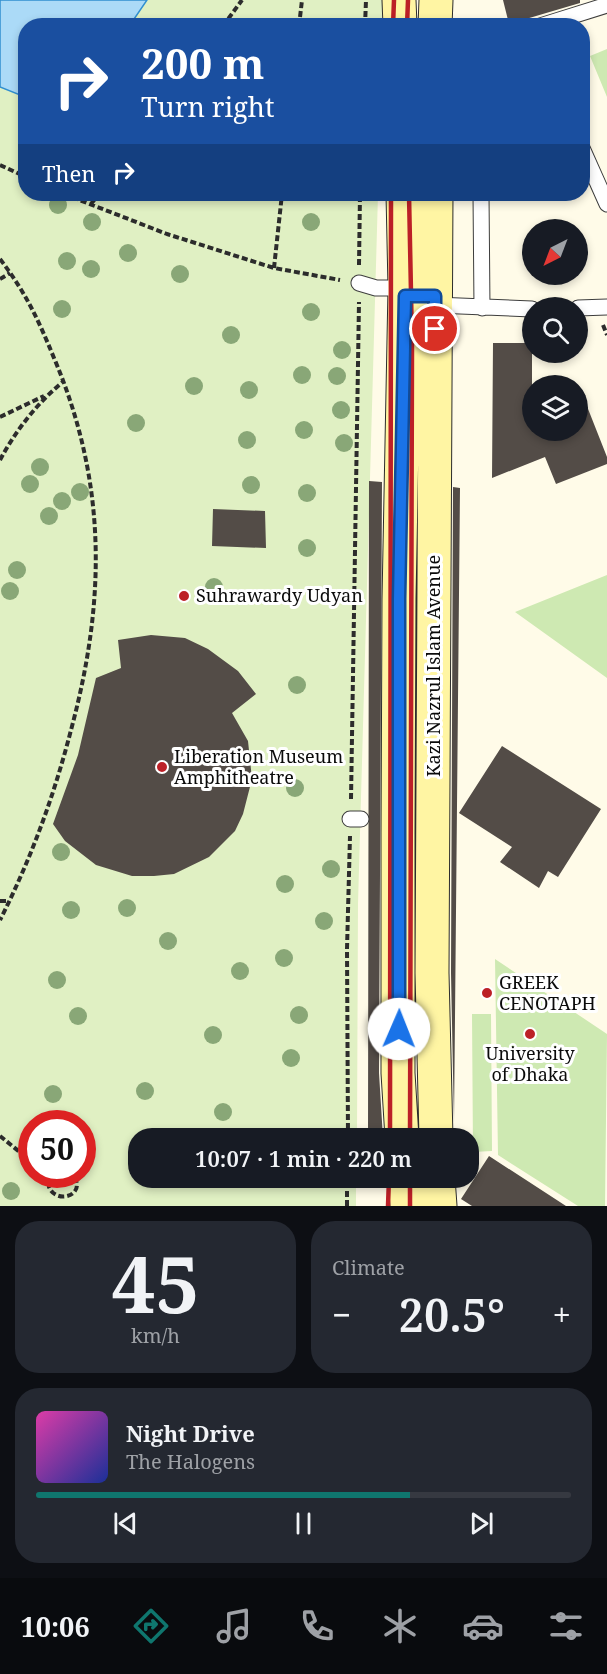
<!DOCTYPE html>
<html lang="en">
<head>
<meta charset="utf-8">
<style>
	:root { --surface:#171b24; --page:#242831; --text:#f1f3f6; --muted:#9ea1a6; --line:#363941; --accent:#0f766e }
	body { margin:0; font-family:"Noto Serif",serif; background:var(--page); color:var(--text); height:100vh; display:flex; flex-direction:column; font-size:22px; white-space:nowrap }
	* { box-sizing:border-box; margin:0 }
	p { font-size:20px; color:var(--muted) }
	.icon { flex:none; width:33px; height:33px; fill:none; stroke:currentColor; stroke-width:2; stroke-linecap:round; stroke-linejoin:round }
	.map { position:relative; height:1206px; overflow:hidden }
	.drawer { display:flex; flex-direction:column; gap:15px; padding:15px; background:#0d0f14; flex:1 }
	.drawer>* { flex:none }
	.banner { position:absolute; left:18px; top:18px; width:572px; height:183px; border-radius:24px; box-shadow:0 3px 9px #0003; background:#1a4fa0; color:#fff; overflow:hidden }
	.needle { width:39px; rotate:222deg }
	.fabs { position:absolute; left:522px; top:219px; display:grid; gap:12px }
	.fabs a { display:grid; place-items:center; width:66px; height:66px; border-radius:50%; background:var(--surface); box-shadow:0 3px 9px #0003; font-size:30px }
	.speed { position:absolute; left:18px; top:1110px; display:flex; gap:12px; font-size:30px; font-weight:700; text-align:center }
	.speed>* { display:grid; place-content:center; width:78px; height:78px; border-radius:50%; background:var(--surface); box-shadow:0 3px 9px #0003; line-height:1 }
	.speed .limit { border:9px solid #d22; background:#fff; color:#111 }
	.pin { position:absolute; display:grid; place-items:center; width:51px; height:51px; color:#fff; margin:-26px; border:3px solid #fff; border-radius:50%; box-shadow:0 2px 6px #0007 }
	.me { position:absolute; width:66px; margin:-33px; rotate:1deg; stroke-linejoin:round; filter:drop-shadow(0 0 4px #0008) }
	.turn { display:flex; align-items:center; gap:21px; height:126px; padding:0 24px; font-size:27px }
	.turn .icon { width:78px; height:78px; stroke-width:2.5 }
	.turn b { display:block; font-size:42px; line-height:51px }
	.then { display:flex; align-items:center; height:57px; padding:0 24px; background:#0003; gap:12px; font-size:22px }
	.big { font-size:45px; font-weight:600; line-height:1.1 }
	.drawer .card { flex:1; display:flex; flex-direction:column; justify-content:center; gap:9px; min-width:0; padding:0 21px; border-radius:24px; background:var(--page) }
	.drawer .dial { align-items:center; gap:0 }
	.dial b { font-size:78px; line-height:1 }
	.song { display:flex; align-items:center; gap:18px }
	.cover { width:72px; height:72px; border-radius:9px; background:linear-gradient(135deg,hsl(320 70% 55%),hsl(230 70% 35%)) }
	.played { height:6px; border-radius:3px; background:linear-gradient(90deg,var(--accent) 70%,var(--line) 70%) }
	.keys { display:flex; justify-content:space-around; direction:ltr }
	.heat { display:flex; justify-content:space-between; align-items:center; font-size:33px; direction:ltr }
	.drawer .tiles { flex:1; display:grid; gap:15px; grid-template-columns:1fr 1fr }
	.card:last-child { grid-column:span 2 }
	.trip { position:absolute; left:128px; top:1128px; width:351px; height:60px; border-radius:24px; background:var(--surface); box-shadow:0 3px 9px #0003; font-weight:600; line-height:60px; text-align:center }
	.tabs { display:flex; height:96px; justify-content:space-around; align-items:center; background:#090b0e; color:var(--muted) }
	.tabs .icon { width:42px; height:42px }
	.tabs .on { color:var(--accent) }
	.tabs b { font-size:27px; color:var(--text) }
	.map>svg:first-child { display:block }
	.green { fill:#cee9b2 }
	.pitch { fill:#e0f0c3; fill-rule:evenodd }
	.water { fill:#abdaf7; stroke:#318fd0; stroke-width:1.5 }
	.building { fill:#534c47 }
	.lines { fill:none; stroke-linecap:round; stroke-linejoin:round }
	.service-casing { stroke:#3d3d3d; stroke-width:17 }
	.secondary-casing { stroke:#2c2c2c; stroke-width:35 }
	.path { stroke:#2c2c2c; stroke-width:4; stroke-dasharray:6 3; stroke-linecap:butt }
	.service { stroke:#fff; stroke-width:15 }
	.secondary { stroke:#fff5a3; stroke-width:33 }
	.rail { stroke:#bc2027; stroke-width:4.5 }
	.tree { fill:#89a777 }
	.route-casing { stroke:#114b97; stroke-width:15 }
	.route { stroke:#1a73e8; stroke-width:10 }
	.poi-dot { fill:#bc2027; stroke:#fff; stroke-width:2 }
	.labels { text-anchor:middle; stroke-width:6; stroke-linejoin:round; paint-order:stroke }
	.poi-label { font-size:18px; fill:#0a0a0a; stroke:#fff; text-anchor:start }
	.street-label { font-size:18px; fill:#0a0a0a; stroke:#fff }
</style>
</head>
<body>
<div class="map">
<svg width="607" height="1206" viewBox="0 0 607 1206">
	<rect width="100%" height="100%" fill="#fffbe8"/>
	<path class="green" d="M607,49V97L590,56Z
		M607,575V678L515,612Z
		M495,959L607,1034L605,1206H578L498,1155Z
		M472,1014H491L492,1151L473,1152Z"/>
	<path class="pitch" d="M0,0H383L382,25L26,26V194H378L358,904L357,1138H138V1178H356V1206H0ZM32,1124H82V1174H32Z"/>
	<path class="water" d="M0,0H147L130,25L26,26L25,97L0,87Z"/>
	<path class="building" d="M503,0H580V3L509,24Z
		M493,343H532V430H578L579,386L607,457V464L556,484L545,457L492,478Z
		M369,481L382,482L379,1073L383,1138H368Z
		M453,487L460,488L454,1123L451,973Z
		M213,509L265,511L266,548L212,546Z
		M151,635L185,638L208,649L238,671L256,694L232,713L248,741L252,779L243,814L235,831L209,857L174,874L154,876H132L96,865L65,841L53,824L78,755L96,678L121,668L118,640Z
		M502,746L601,809L558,877L548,871L539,888L500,862L512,847L459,813Z
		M489,1156L566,1206H472L461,1199Z"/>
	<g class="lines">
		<g class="service-casing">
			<path id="service" d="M540,26L607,5
				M582,148L607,204
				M481,194L482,308
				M359,283L376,288H405
				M435,305L532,309
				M578,308L607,307
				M350,819H361"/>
		</g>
		<g class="secondary-casing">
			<path id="secondary" d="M399,0L400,26
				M435,26L436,0
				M436,194L432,973L436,1138
				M402,1138L398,1073V834L399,599L405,288L403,194
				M405,1178L407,1206
				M438,1178L440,1206"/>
		</g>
		<path class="path" d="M223,26L242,0
			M299,26L302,0
			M365,26L366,0
			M0,165L26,177
			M64,194L167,234L274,268L340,280
			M91,204L99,194
			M0,259C26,293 38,319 54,358C107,483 106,600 71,730C54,796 31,859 0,920
			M359,265L360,194
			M274,268L282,194
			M0,279L10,273
			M603,325L607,335
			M0,417L44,396
			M0,460C16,430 38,402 64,381
			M351,799L359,302
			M0,901H9
			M0,1136L32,1162
			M348,1138L347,949L350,836
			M54,1174L49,1187C57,1206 89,1194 72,1174
			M347,1206V1178"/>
		<use href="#service" class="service"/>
		<use href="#secondary" class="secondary"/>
		<path class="rail" d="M393,26L394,0
			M407,26L408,0
			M409,194L412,342L410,1138
			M390,1138L391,194
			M388,1206L389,1178
			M410,1206V1178"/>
	</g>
	<g class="tree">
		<circle cx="58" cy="205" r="9"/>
		<circle cx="92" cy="222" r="9"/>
		<circle cx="311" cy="222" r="9"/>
		<circle cx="128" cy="253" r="9"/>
		<circle cx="67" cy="261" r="9"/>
		<circle cx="91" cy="269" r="9"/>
		<circle cx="180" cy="274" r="9"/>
		<circle cx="62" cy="309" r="9"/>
		<circle cx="311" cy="312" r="9"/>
		<circle cx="231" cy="335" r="9"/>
		<circle cx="342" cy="350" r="9"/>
		<circle cx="302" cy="375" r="9"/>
		<circle cx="337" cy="376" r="9"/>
		<circle cx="194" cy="386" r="9"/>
		<circle cx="249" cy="390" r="9"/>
		<circle cx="341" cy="410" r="9"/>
		<circle cx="136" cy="423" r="9"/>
		<circle cx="304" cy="430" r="9"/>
		<circle cx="247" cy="440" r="9"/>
		<circle cx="344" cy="443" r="9"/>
		<circle cx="40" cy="467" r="9"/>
		<circle cx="30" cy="484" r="9"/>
		<circle cx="251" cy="485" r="9"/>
		<circle cx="80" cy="492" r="9"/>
		<circle cx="307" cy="493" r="9"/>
		<circle cx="62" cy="501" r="9"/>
		<circle cx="49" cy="516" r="9"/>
		<circle cx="307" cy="548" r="9"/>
		<circle cx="17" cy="570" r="9"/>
		<circle cx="214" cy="587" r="9"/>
		<circle cx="10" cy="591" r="9"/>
		<circle cx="297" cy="685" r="9"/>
		<circle cx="295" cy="788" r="9"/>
		<circle cx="61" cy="852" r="9"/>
		<circle cx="331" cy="869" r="9"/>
		<circle cx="285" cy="884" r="9"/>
		<circle cx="127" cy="908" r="9"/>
		<circle cx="71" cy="910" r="9"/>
		<circle cx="324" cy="921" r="9"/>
		<circle cx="168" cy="941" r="9"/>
		<circle cx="284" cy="958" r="9"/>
		<circle cx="240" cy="971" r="9"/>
		<circle cx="57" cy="980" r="9"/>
		<circle cx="299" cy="1015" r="9"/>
		<circle cx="78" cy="1016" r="9"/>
		<circle cx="213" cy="1035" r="9"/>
		<circle cx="291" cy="1058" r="9"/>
		<circle cx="145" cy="1091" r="9"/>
		<circle cx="53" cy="1094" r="9"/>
		<circle cx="223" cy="1112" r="9"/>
		<circle cx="11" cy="1191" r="9"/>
	</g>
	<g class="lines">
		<g class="route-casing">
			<path id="route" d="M399,1029V599L405,296H435V329"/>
		</g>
		<use href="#route" class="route"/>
	</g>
	<g class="poi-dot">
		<circle cx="184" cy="596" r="6"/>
		<circle cx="162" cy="767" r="6"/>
		<circle cx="487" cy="993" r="6"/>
		<circle cx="530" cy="1034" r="6"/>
	</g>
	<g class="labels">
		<g class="poi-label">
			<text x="196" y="602">Suhrawardy Udyan</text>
			<text x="174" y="763">Liberation Museum<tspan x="174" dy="21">Amphitheatre</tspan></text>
			<text x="499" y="989">GREEK<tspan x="499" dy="21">CENOTAPH</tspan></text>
			<text x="530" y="1060" text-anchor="middle">University<tspan x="530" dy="21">of Dhaka</tspan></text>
		</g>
		<g class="street-label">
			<text transform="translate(434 666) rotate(-90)" y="6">Kazi Nazrul Islam Avenue</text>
		</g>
	</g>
</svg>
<div class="fabs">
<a><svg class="needle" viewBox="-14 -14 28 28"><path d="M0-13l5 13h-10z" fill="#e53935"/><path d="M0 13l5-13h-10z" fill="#9ea1a6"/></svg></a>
<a><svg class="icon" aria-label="search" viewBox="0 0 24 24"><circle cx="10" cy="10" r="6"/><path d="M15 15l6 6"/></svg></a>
<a><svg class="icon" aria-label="layers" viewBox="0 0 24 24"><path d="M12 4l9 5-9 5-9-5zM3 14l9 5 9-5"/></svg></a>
</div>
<div class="speed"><div class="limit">50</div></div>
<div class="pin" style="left:435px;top:329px;background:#d93025"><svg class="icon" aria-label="arrive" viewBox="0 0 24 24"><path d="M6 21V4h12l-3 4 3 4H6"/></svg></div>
<svg class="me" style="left:399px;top:1029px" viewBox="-20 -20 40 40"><circle r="19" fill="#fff"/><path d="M0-13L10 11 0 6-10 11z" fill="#1a73e8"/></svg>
<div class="trip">10:07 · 1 min · 220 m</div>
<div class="banner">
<div class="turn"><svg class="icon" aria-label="right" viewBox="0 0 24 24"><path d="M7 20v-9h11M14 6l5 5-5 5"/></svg><div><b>200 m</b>Turn right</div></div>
<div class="then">Then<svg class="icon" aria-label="right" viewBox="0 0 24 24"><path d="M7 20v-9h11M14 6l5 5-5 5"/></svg></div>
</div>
</div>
<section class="drawer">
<div class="tiles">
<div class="card dial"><b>45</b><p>km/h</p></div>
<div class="card"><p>Climate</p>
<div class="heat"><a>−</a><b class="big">20.5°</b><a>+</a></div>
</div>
<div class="card">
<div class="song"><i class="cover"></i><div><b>Night Drive</b><p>The Halogens</p></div></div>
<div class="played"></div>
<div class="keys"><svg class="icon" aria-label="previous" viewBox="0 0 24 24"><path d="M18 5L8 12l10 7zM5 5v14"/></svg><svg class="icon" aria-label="pause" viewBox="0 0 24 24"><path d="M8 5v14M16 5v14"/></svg><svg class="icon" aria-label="next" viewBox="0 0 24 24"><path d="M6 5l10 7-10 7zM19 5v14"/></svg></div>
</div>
</div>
</section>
<nav class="tabs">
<b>10:06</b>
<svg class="icon on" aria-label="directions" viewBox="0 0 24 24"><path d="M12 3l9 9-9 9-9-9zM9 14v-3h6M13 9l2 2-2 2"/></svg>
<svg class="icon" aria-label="music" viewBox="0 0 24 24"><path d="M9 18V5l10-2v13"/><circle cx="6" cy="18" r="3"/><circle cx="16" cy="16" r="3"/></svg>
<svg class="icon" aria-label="phone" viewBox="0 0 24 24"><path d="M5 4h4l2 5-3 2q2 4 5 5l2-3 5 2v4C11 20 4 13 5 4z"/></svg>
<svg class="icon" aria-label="climate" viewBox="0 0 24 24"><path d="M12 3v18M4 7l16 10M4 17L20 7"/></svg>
<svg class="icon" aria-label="car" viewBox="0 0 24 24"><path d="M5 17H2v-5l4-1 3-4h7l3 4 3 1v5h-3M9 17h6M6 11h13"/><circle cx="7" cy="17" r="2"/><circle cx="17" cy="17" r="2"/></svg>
<svg class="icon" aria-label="filters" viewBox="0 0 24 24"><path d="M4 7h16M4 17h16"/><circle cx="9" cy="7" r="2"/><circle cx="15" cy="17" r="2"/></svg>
</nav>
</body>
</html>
